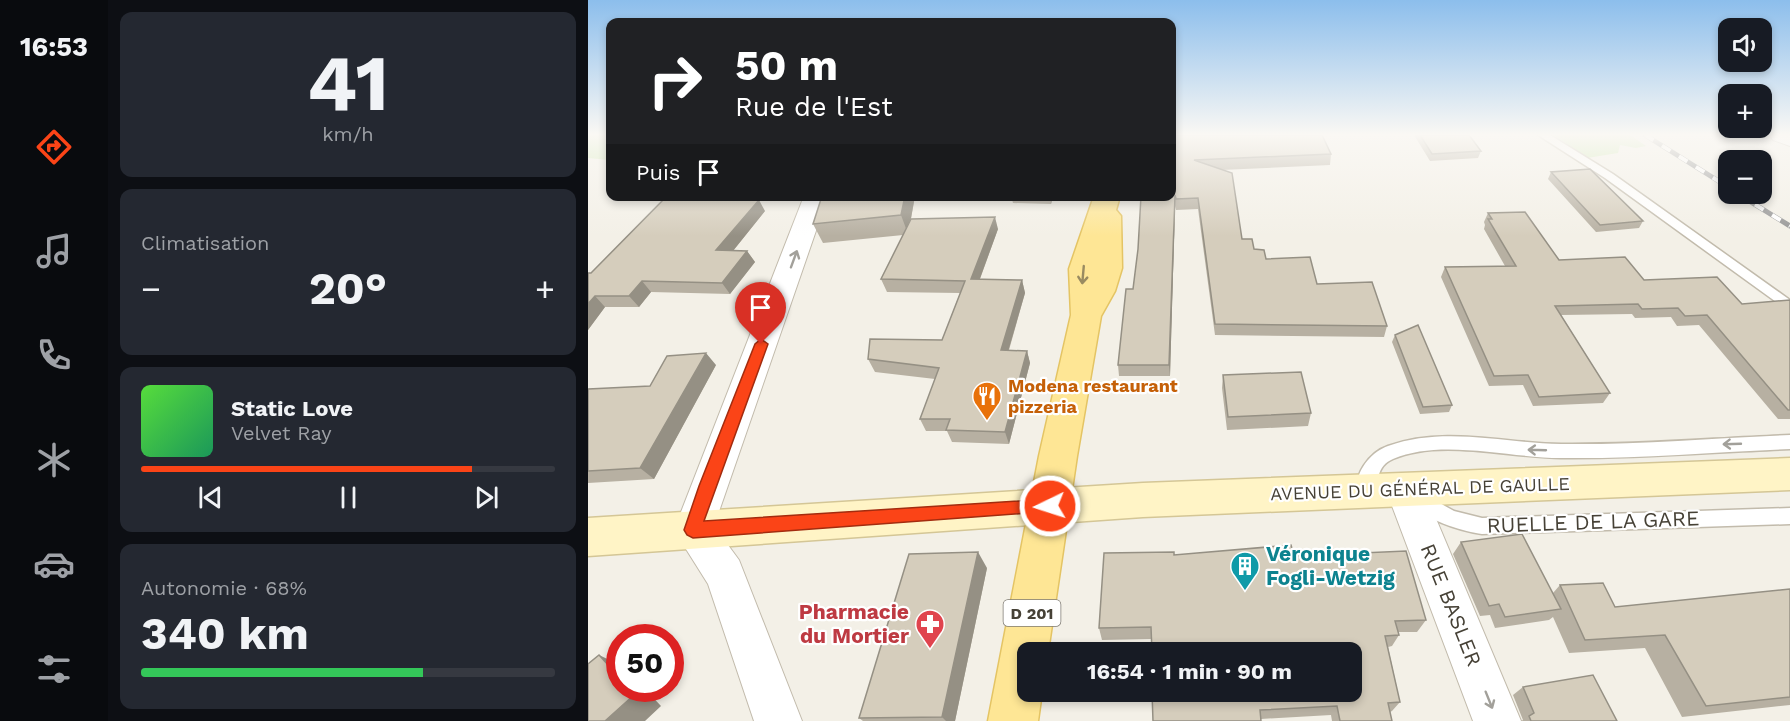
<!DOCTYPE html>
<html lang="fr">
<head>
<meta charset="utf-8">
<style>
	:root { --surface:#171b24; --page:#242831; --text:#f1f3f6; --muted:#9ea1a6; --line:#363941; --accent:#fb4417 }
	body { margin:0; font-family:"Work Sans",sans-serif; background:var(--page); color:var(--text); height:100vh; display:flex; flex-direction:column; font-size:22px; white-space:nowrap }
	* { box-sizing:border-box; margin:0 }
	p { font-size:20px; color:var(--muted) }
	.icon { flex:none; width:33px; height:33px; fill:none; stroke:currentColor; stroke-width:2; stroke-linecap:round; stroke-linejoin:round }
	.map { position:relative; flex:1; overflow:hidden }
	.sheet { display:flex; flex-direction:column; gap:12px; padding:12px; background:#0d0f14; width:480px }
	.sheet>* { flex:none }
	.top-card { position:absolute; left:18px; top:18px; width:570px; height:183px; border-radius:12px; box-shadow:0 3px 9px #0003; background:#202124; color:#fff; overflow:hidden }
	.fabs { position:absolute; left:1130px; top:18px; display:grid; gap:12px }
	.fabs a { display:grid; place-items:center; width:54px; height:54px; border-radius:12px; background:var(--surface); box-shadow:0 3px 9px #0003; font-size:30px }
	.speed { position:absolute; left:18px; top:624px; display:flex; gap:12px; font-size:30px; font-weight:700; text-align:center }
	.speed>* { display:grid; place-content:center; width:78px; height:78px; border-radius:50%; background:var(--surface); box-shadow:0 3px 9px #0003; line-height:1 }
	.speed .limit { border:9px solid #d22; background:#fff; color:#111 }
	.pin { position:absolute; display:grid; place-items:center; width:51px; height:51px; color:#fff; margin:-62px -26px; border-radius:50% 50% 50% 0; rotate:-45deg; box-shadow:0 0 6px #0007 }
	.pin .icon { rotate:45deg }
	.me { position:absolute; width:66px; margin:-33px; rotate:266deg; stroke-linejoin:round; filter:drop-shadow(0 0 4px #0008) }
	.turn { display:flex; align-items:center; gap:21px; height:126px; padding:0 30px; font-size:27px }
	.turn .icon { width:78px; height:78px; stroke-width:2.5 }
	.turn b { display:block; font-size:42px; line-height:51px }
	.then { display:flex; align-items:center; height:57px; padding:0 30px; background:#0003; gap:12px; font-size:22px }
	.big { font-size:45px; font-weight:700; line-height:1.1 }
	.sheet .widget { flex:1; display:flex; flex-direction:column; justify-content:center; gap:9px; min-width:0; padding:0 21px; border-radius:12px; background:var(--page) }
	.sheet .dial { align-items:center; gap:0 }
	.dial b { font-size:78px; line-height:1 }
	.song { display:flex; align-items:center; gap:18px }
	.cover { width:72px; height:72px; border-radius:9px; background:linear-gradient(135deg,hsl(110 70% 55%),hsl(150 70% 35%)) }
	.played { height:6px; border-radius:3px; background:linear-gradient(90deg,var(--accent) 80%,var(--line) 80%) }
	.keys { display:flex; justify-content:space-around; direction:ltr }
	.heat { display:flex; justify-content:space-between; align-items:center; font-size:33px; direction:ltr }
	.charge { height:9px; border-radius:4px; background:linear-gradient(90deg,#34c759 68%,var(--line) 0) }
	.trip { position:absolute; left:429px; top:642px; width:345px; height:60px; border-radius:12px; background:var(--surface); box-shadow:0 3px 9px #0003; font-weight:700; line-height:60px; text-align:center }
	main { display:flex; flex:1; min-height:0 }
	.dock { display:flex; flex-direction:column; width:108px; justify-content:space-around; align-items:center; background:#090b0e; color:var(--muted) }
	.dock .icon { width:42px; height:42px }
	.dock .on { color:var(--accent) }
	.dock b { font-size:27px; color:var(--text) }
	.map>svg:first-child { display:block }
	.green { fill:#cce8af }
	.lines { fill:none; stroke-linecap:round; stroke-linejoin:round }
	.lane-casing { stroke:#c2bbac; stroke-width:3 }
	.street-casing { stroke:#c2bbac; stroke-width:2 }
	.secondary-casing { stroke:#d4c696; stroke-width:3 }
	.primary-casing { stroke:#e4c464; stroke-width:3 }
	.lane { fill:#fff; fill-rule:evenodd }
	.street { fill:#fff; fill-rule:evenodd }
	.secondary { fill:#fff4c6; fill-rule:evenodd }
	.primary { fill:#fee695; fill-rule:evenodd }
	.rail-casing { stroke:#969696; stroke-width:5 }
	.rail { stroke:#fff; stroke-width:4; stroke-dasharray:10; stroke-linecap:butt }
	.wall { fill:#b7b0a2 }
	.shaded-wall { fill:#959084 }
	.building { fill:#d5cdbc; stroke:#959084; stroke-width:1.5 }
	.oneway { stroke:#a2a09a }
	.oneway2 { stroke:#998b61 }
	.route { fill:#fb4417; stroke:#a32c0f; stroke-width:1.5 }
	.labels { text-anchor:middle; stroke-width:4.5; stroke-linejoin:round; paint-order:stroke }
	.shield { fill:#fff; stroke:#7e7a72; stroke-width:1.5 }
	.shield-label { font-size:16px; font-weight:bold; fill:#464136 }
	.food-label { font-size:18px; font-weight:bold; fill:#c56008; stroke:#fff; text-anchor:start }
	.street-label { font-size:18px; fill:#464136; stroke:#fff }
	.near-street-label { font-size:21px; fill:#464136; stroke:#fff }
	.near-culture-label { font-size:21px; font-weight:bold; fill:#0d838f; stroke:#fff; text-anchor:start }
	.near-health-label { font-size:21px; font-weight:bold; fill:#be3a42; stroke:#fff; text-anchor:end }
</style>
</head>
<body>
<main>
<nav class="dock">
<b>16:53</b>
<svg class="icon on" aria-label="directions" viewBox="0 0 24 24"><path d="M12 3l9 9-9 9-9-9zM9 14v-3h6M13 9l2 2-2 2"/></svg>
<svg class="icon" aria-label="music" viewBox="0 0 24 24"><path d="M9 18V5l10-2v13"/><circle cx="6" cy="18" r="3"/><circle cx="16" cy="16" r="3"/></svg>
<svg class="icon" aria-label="phone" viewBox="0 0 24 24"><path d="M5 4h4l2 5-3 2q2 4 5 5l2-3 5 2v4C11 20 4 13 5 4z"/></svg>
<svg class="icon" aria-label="climate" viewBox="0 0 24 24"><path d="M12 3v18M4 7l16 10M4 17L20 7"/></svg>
<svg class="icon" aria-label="car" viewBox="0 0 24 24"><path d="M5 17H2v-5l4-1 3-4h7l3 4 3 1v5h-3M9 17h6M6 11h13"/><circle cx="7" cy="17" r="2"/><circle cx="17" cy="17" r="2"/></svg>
<svg class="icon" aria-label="filters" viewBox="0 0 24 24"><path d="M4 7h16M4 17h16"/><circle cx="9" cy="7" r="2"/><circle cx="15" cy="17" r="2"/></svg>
</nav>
<section class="sheet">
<div class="widget dial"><b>41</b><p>km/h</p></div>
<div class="widget"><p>Climatisation</p>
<div class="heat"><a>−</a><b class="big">20°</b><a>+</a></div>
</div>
<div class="widget">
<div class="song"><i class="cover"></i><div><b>Static Love</b><p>Velvet Ray</p></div></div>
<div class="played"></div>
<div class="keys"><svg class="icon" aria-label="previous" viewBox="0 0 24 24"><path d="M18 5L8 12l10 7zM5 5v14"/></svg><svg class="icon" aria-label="pause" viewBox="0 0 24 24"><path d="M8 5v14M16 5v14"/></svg><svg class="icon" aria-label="next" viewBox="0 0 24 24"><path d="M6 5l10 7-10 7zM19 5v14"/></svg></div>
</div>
<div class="widget"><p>Autonomie · 68%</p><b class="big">340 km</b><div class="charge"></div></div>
</section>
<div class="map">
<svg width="1202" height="721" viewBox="0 0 1202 721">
	<rect width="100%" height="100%" fill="#f3f0e7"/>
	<path class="green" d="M0,135H22V160L0,158Z
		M966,135H1042L1058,146L1048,148L1032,145L1030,153L999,158Z"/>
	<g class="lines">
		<g class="lane-casing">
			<path id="lane" d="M950,135H962L1025,174L1202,300V312L1017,178Z
				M1202,435V449C1126,452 1050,459 973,458C922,458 853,438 805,459C788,466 791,482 784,496L778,499L772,496C762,477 782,452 800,446C856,426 915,443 973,444C1049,445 1126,438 1202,435Z
				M828,490L866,511L894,518L1202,508V524L894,534C873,531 829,518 819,498L822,492Z"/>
		</g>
		<g class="street-casing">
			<path id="street" d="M1182,135H1202V146L1185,140Z
				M216,196H240L126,526L151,560L214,721H166L120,584L86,530Z
				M817,474L830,479L836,490L933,721H885L798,490L804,479Z"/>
		</g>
		<g class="secondary-casing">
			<path id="secondary" d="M1202,458V490L555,517L0,556V518L555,483Z"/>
		</g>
		<g class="primary-casing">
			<path id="primary" d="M506,196H532L528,210L533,216L534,268L527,291L513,316L489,456L460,652H440V692H454L450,721H400L451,456L483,315L481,269Z"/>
		</g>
		<use href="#lane" class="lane"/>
		<use href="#street" class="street"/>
		<use href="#secondary" class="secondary"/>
		<use href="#primary" class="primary"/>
		<g class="rail-casing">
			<path id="rail" d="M1057,135L1140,187
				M1150,194L1202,226"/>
		</g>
		<use href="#rail" class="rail"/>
	</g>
	<path class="wall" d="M584,135L743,154L742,165L633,170L654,239L678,259L729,284L799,326L796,337L627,335L610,209L588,210L587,206L582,376H531L530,365L585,181L584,172Z
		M826,135H881L893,151L890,158L842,161Z
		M963,172L1055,221L1051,228L1008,232L960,179Z
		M234,196H327L323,219L410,229L392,279L434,280L437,293L421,350L439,351L442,363L421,444L364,442L359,431H338L332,419L347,379L287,372L280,359L354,340L372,293L299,292L293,279L315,235L235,243L225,224Z
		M423,196H465L463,204L425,203Z
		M177,211L145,251H159L167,262L142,294L63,292L51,307H17L0,330V273H3Z
		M900,213L971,260L1154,304L1202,300V419H1190L1111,325L1089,326L1083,317L1047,318L1044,314L973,315L1022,393L1015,403L945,406L935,385L901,386L853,277L857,267L917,266L896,229L897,225L896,222Z
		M807,335L864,405L861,412L832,414L804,342Z
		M128,365L66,479L0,483V389L62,386Z
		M635,375L723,413L720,426L639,430L634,388Z
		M873,542L965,593L972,585L1027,607L1202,589V705L1094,717L1057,648L981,653L965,617L961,620L907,628L902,615L892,616L865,554Z
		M586,555L706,556L838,620L829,632H810L811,635L804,646L800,647L812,702L804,711L802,712L804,721H744L743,715L673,719L563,639L514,640L511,628Z
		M399,568L367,721H275L271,718Z
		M935,687L1029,721H933L935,720L925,695Z"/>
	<path class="shaded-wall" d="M587,195V206L582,376L581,365Z
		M317,196H327L320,234L313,215Z
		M462,196H465L463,204Z
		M171,200L177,211L136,262L128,250Z
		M407,217L410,229L387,292L383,279Z
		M159,251L167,262L142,294L134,283Z
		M434,280L437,293L417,362L413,350Z
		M54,281L63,292L51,307L41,296Z
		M7,296L17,307L0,330V304Z
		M439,351L442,363L421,444L417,432Z
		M118,353L128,365L66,479L52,468Z
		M390,552L399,568L367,721H358L354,717Z
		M11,655L32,665V678Z
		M41,688H56L73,706L57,721H17Z"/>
	<path class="building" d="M584,135H734L743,154L606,160L644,173L654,239H664L666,249L676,250L678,259L722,257L729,284L784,282L799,326L627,324L610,198L588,199L587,195L581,365H530L538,289H545L550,249L553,196H584V181H586L584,163Z
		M832,135H881L893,151L844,154Z
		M1002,169L1055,221L1012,225L963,172Z
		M234,196H317L313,215L225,224Z
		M78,197L171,200L128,250L159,251L134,283L54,281L41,296H7L0,304V273H3Z
		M937,212L971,260L1037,257L1056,280L1129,277L1154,304L1202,300V410H1200L1119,315L1097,316L1090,308L1054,309L1050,304L967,306L1022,393L951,397L940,375L906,376L857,267L928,266L900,219H904L900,213Z
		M407,217L383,279L434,280L413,350L439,351L417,432L358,430L362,419H332L351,368L280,359L282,339L354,340L377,281L293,279L323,219Z
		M830,325L864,405L835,407L807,335Z
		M118,353L52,468L0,471V389L62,386L79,356Z
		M713,372L723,413L640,417L635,375Z
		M934,534L973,609L917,617L911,604L901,606L873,542Z
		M703,545L706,556L818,551L838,620L807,621L811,635L797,636L812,702L800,703L804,721H752L749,706L672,710L673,721H565L564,692H764V652H564L563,627L511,628L516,553L586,552V555Z
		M390,552L354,717L271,718L321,554Z
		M1015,583L1027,607L1202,589V697L1118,706L1077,635L997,640L972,585Z
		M11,655L32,678V688H41L47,694L17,721H0V664Z
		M1005,675L1029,721H943L941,716L946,713L935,687Z"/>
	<defs><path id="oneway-shaft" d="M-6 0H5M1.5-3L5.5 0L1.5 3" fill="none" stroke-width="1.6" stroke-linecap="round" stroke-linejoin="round" transform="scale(1.5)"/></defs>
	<g class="oneway">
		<use href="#oneway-shaft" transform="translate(206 259) rotate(-70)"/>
		<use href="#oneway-shaft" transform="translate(1144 444) rotate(178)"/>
		<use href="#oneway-shaft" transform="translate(949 450) rotate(-178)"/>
		<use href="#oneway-shaft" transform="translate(901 700) rotate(68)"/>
	</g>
	<use class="oneway2" href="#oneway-shaft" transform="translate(495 275) rotate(95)"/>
	<linearGradient id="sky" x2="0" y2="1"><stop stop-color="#8cbeec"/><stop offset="0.57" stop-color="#faf8f4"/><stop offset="1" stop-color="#faf8f4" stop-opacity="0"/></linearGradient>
	<rect width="1202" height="236" fill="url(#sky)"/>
	<path class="route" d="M173,339L180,344L116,521L462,499L467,501L470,506L467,511L105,538L99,535L96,530L111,486L167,344Z"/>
	<defs>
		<g id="restaurant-pin" transform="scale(1.5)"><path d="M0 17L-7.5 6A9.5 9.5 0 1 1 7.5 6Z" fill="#e8710a" stroke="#fff"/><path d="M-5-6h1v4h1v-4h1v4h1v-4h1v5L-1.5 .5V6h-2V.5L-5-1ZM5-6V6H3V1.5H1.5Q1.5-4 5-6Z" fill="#fff"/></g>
		<g id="building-pin" transform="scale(1.5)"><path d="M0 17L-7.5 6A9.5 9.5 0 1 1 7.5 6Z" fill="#0f9aa8" stroke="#fff"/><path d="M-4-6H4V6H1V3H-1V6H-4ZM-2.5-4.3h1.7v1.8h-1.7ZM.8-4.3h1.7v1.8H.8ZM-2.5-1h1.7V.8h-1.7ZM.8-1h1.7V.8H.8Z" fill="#fff"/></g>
		<g id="pharmacy-pin" transform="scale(1.5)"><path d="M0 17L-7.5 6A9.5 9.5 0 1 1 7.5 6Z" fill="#e0444e" stroke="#fff"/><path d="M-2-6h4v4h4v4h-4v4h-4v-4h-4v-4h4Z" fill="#fff"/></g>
	</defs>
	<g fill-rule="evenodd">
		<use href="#restaurant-pin" x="399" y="396"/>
		<use href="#building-pin" x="657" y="566"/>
		<use href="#pharmacy-pin" x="342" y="624"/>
	</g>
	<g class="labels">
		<rect class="shield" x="415.5" y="600" width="57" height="26" rx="4.5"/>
		<g class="shield-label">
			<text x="444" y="619">D 201</text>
		</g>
		<g class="food-label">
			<text x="420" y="392">Modena restaurant<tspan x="420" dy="21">pizzeria</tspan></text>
		</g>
		<g class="street-label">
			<text transform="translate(832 489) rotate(-2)" y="6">AVENUE DU GÉNÉRAL DE GAULLE</text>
		</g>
		<g class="near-street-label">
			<text transform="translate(1005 522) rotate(-2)" y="7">RUELLE DE LA GARE</text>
			<text transform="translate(863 605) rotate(68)" y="7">RUE BASLER</text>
		</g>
		<g class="near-culture-label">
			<text x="678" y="561">Véronique<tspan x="678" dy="24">Fogli-Wetzig</tspan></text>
		</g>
		<g class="near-health-label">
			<text x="321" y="619">Pharmacie<tspan x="321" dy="24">du Mortier</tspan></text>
		</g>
	</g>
</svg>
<div class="fabs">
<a><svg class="icon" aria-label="sound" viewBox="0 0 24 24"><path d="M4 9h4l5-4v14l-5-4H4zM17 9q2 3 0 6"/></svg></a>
<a>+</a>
<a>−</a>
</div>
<div class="speed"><div class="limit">50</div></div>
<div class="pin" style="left:173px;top:344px;background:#d93025"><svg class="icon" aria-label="arrive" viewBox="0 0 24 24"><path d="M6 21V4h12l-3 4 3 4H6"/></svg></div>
<svg class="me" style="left:462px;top:506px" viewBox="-20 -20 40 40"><circle r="17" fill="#fb4417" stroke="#fff" stroke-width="3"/><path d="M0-11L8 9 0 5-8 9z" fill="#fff"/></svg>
<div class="trip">16:54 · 1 min · 90 m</div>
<div class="top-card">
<div class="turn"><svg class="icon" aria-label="right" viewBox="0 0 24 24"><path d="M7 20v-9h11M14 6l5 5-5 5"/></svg><div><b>50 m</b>Rue de l'Est</div></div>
<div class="then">Puis<svg class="icon" aria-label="arrive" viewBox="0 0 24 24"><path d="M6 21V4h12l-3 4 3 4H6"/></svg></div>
</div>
</div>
</main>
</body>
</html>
